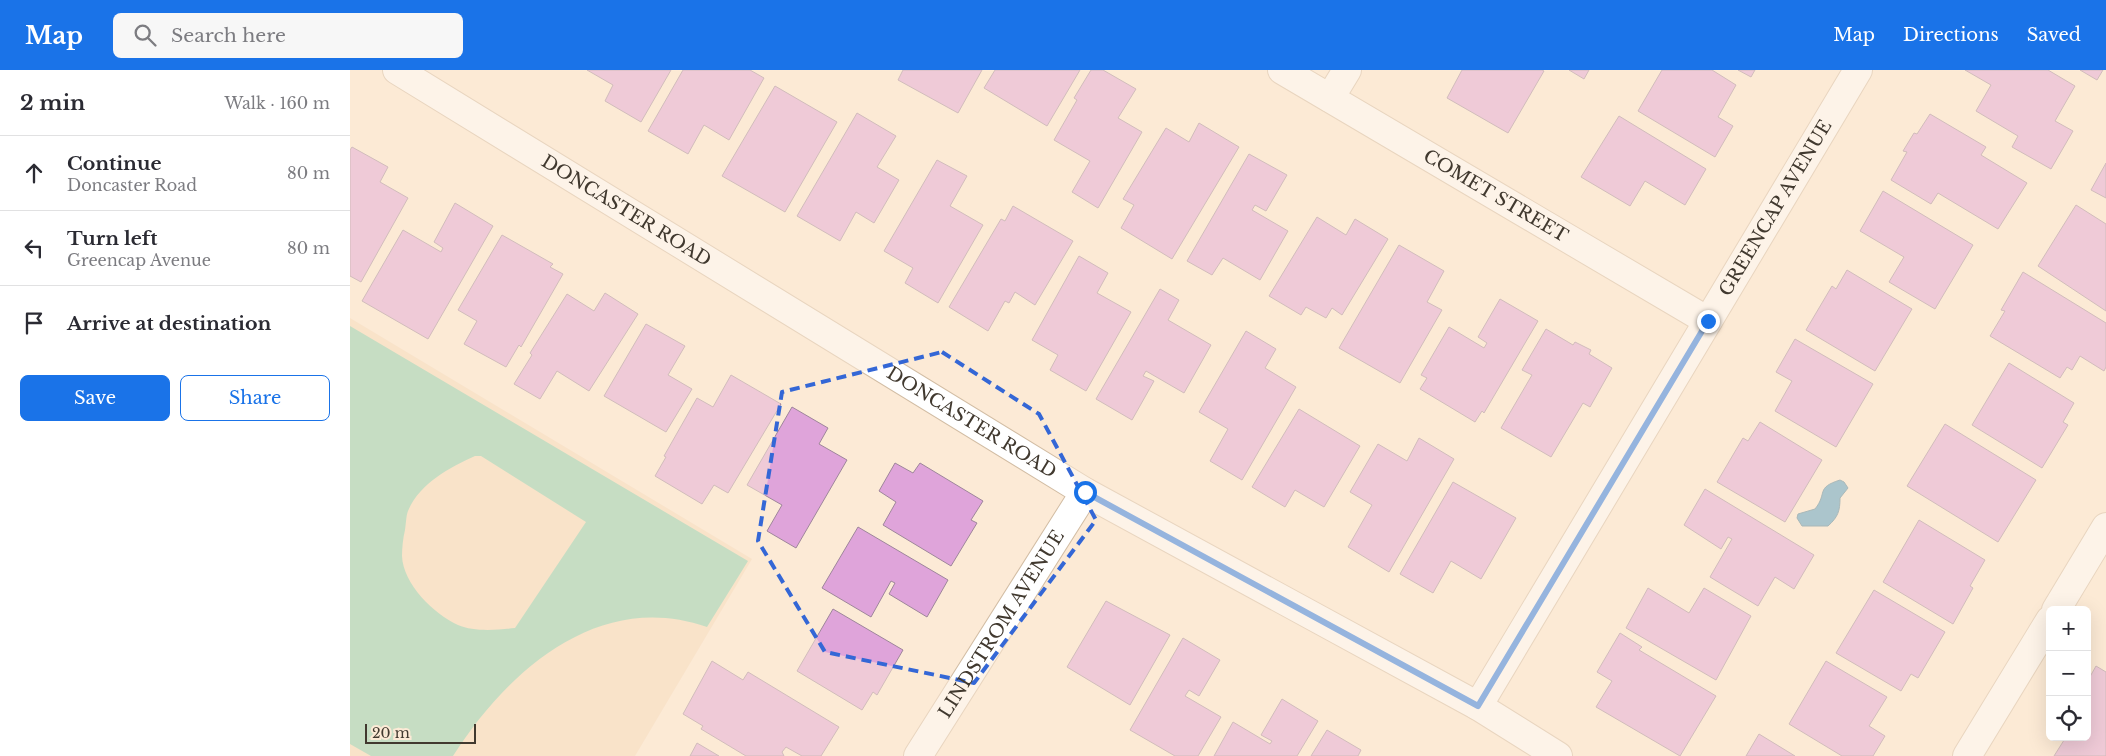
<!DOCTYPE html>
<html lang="en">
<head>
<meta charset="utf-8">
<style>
	body { margin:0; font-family:"Libre Baskerville",serif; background:#f7f7f7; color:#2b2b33 }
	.controls { position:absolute; right:15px; bottom:15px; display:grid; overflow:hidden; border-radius:8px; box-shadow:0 5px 20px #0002 }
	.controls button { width:45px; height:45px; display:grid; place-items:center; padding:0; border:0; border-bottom:1px solid #e1e1e2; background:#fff; color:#2b2b33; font:25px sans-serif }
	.scale { position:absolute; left:15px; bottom:12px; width:111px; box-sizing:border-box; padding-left:5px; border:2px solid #41392f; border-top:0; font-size:14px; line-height:18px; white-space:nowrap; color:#41392f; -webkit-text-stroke:4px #fcead6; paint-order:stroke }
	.stop { position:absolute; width:15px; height:15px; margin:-11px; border:4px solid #1a73e8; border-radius:50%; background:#fff }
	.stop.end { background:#1a73e8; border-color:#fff; box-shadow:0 1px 5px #0008 }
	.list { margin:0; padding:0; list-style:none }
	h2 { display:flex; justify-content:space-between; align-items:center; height:65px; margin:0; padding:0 20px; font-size:21px }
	h2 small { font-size:16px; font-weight:400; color:#7c7c81 }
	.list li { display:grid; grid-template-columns:32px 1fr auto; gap:15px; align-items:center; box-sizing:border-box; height:75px; padding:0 20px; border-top:1px solid #e1e1e2 }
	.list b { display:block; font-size:19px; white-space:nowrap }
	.list p { margin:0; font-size:16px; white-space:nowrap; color:#7c7c81 }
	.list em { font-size:16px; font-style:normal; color:#7c7c81 }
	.actions { display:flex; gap:10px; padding:15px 20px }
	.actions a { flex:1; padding:11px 0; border:1px solid #1a73e8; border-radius:8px; text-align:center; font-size:18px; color:#1a73e8 }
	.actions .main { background:#1a73e8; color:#fff }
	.icon { flex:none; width:28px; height:28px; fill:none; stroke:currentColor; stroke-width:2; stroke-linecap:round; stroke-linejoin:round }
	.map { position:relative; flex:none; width:1756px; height:686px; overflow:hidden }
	header { display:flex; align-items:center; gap:30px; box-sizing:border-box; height:70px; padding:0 25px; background:#1a73e8; color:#fff }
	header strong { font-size:24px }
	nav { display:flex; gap:28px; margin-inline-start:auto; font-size:18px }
	.search { width:350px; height:45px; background:#f7f7f7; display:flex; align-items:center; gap:12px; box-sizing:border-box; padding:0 18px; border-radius:8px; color:#7c7c81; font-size:19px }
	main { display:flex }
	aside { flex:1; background:#fff }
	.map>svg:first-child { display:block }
	.built { fill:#f6dbbb }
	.green { fill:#86cfad; fill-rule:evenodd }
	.water { fill:#499ac1; stroke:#477d95 }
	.building { fill:#dfa4da; stroke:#9e869b }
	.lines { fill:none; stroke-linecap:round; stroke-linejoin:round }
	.minor-casing { stroke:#d2bda4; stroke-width:30 }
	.minor { stroke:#fff; stroke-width:28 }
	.route { stroke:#1a73e8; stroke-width:6 }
	.marked { fill:none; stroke:#3467d6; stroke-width:4; stroke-dasharray:10 6; stroke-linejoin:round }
	.labels { text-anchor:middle; stroke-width:4; stroke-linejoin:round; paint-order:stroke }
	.street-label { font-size:18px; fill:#41392f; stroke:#fcead6 }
</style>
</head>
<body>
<header>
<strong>Map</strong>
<div class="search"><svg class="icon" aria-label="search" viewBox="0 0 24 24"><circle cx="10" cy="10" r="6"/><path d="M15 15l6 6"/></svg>Search here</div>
<nav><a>Map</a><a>Directions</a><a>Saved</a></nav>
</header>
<main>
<aside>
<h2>2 min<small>Walk · 160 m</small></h2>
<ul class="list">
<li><svg class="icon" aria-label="ahead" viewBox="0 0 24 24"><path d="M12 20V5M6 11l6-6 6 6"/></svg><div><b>Continue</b><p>Doncaster Road</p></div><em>80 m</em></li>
<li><svg class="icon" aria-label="left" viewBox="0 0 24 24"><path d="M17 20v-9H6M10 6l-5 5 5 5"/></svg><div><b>Turn left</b><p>Greencap Avenue</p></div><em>80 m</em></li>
<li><svg class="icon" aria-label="arrive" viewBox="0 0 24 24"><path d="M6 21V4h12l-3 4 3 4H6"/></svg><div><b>Arrive at destination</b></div></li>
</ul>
<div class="actions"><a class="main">Save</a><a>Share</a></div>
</aside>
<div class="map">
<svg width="1756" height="686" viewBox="0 0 1756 686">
	<rect width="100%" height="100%" fill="#fcead6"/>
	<path class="built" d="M 0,248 L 402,489 L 285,686 L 0,686 Z"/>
	<path class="green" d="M 0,256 L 398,491 L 357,557 C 249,519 157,601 103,686 L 21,686 L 0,674 ZM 125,386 L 131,386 L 236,452 L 165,558 C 147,560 124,562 108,555 C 84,544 53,514 52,486 C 52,478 53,468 55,460 C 56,454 56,446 58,441 C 70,413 99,398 125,386 Z"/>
	<path class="water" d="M 1490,410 L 1494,412 L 1498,418 L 1490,428 C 1490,441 1488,447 1478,456 L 1452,456 L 1447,448 L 1448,444 L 1465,439 C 1478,423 1465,418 1490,410 Z"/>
	<path class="building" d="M 237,0 L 321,0 L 291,52 L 255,31 L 263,15 Z
		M 333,0 L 400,0 L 414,8 L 379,70 L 354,55 L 338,84 L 298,61 Z
		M 553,0 L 632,0 L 608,43 L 548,10 Z
		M 645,0 L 730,0 L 697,56 L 634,18 Z
		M 741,0 L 753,0 L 786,19 L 768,48 L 792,62 L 748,138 L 722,122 L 740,91 L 704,70 L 727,30 L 724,28 Z
		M 1112,0 L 1192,0 L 1194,1 L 1158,63 L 1097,28 Z
		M 1219,0 L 1239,0 L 1234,9 Z
		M 1312,0 L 1362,0 L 1386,15 L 1368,47 L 1383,56 L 1365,87 L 1288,41 Z
		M 1388,0 L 1405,0 L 1401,7 Z
		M 1615,0 L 1698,0 L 1725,16 L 1705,51 L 1723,61 L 1701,99 L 1662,77 L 1668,66 L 1626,41 L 1641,15 Z
		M 1730,0 L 1753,0 L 1747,10 Z
		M 425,16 L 487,52 L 435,142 L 372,106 Z
		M 507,43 L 546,66 L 527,97 L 549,110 L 524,153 L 506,142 L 490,171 L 447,146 Z
		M 1580,44 L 1636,77 L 1631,85 L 1677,113 L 1648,159 L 1588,123 L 1581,134 L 1541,110 L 1557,82 L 1553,81 L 1564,63 L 1567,64 Z
		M 1269,46 L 1356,99 L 1335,135 L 1295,111 L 1280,136 L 1231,107 Z
		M 849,53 L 889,77 L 822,189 L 771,158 L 784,135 L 773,129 L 816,58 L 839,72 Z
		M 2,77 L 38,97 L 30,112 L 58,128 L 11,212 L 0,206 L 0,80 Z
		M 899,84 L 937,105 L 916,141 L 905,135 L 902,140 L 938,161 L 910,210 L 873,188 L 862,205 L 837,191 Z
		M 587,90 L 617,106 L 600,136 L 633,155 L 588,233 L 555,213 L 563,198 L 534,181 Z
		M 1756,93 L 1756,128 L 1741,120 Z
		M 1533,121 L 1623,175 L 1585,239 L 1539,212 L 1554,187 L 1510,161 Z
		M 105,133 L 143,156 L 78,269 L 12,231 L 53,160 L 91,182 L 93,178 L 84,172 Z
		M 1726,135 L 1756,154 L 1756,241 L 1688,196 Z
		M 663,136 L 723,171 L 685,235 L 665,222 L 659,233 L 655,231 L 638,261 L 599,237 L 651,149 L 655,151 Z
		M 967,147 L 996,165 L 1005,149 L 1038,169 L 992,245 L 982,238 L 976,248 L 956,237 L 951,245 L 919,226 Z
		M 152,165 L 203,194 L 200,197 L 213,204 L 171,277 L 169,275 L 156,297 L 114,274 L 127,251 L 108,240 Z
		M 1049,175 L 1094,201 L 1077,232 L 1092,240 L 1050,313 L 989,278 Z
		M 729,186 L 758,203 L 747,223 L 781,242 L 736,321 L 700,300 L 708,285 L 682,270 Z
		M 1497,200 L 1562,239 L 1525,301 L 1456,260 L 1482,216 L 1486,219 Z
		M 1673,202 L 1756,253 L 1756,297 L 1754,301 L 1730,286 L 1722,300 L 1717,297 L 1710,308 L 1640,266 L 1655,241 L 1651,240 Z
		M 810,219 L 829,230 L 818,250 L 861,275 L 834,323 L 796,301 L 793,306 L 804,311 L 782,350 L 746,329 Z
		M 255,223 L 288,244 L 239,321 L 207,301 L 190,329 L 164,314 L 182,285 L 180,283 L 217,224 L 244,241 Z
		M 1150,229 L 1188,251 L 1134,343 L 1132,341 L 1125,352 L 1070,319 L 1077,308 L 1071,305 L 1099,257 L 1134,278 L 1137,273 L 1128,267 Z
		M 296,254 L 335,276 L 318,305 L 342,319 L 316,362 L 254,326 Z
		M 1196,259 L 1223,275 L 1225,272 L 1241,280 L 1239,284 L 1262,298 L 1240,337 L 1233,333 L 1201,387 L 1151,358 L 1182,305 L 1172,300 Z
		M 896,261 L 926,279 L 915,298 L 946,317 L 892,410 L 860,391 L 878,359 L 849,342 Z
		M 1445,269 L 1523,314 L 1486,377 L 1425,341 L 1442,311 L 1426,302 Z
		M 1659,293 L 1724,333 L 1713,352 L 1718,355 L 1692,398 L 1622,355 Z
		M 381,305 L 431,334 L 378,423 L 364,415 L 352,434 L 305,406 L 316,387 L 314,386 L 347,328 L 363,337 Z
		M 442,337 L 478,358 L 469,374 L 497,390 L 446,478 L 417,461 L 432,435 L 397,415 Z
		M 949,339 L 1010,376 L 974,437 L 945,420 L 935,437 L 902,417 Z
		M 1410,352 L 1472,390 L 1435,452 L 1367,412 L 1393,368 L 1398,371 Z
		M 1595,354 L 1686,410 L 1648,472 L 1557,416 Z
		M 1069,368 L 1104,389 L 1039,502 L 998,477 L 1022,435 L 1000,422 L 1028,374 L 1057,391 Z
		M 545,393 L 563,403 L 570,393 L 633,431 L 621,450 L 627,453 L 601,496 L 533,455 L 546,432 L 529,421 Z
		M 1103,412 L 1166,448 L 1131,509 L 1101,491 L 1083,523 L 1050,504 Z
		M 1355,419 L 1464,485 L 1444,519 L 1425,507 L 1408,536 L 1360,507 L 1382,469 L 1378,467 L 1371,479 L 1334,455 Z
		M 1569,450 L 1635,490 L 1620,516 L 1623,518 L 1603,554 L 1533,512 Z
		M 508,457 L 598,510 L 577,547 L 539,524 L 545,513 L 541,511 L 521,547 L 472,518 Z
		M 1298,518 L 1339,543 L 1354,518 L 1401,546 L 1366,610 L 1276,558 Z
		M 1524,520 L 1595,562 L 1568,608 L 1561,604 L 1551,621 L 1486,583 Z
		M 756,531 L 820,565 L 780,635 L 717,597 Z
		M 483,539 L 553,580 L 527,625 L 523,622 L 512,640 L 447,601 Z
		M 1270,563 L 1292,577 L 1289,580 L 1366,626 L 1330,686 L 1246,637 L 1262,611 L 1247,602 Z
		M 833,568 L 870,590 L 849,626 L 839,620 L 835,626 L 871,647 L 848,686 L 825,686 L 780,660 Z
		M 362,591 L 393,610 L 398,602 L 489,657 L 471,686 L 452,686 L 436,677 L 432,682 L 434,686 L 396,686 L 351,659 L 353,656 L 333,644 Z
		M 1476,591 L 1537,627 L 1519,656 L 1535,666 L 1523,686 L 1492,686 L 1439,654 Z
		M 1746,596 L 1756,602 L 1756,686 L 1704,686 L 1716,667 L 1737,667 L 1737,612 Z
		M 932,629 L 968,651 L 947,686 L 864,686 L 883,652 L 920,674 L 922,671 L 911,665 Z
		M 977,660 L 1011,680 L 1008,686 L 961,686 Z
		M 1409,664 L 1445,686 L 1396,686 Z
		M 347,673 L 369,686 L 340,686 Z"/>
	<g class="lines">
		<defs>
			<g id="minor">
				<path id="s1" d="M 47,0 L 735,422 L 1128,636 L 1208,686"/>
				<path id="s2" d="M 932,0 L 1358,251"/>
				<path d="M 980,28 L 997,0"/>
				<path d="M 1706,540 L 1756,457"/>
				<path id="s3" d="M 1128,636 L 1508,0"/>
				<path id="s4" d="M 568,686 L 735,422"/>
				<path d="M 1617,686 L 1700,550"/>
			</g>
		</defs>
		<use href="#minor" class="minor-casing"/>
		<use href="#minor" class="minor"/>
	</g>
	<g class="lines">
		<path class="route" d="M 735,422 L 1128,636 L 1358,251"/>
	</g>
	<path d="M0 0H1756V686H0ZM 592,282 L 689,344 L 746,450 L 624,613 L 475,582 L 408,471 L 432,322 Z" fill="#fcead6" fill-opacity=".55" fill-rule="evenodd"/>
	<path class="marked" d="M 592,282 L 689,344 L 746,450 L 624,613 L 475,582 L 408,471 L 432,322 Z"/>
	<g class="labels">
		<g class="street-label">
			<text dy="6" stroke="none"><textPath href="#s2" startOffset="248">COMET STREET</textPath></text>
			<text dy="6" stroke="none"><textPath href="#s3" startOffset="580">GREENCAP AVENUE</textPath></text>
			<text dy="6" stroke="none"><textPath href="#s1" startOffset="269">DONCASTER ROAD</textPath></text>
			<text dy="6" stroke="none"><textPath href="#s1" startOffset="674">DONCASTER ROAD</textPath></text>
			<text dy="6" stroke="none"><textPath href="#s4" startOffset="156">LINDSTROM AVENUE</textPath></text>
		</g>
	</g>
</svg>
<div class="controls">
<button>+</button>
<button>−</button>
<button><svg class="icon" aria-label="locate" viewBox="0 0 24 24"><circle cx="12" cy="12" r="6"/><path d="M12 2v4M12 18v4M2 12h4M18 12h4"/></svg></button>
</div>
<div class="scale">20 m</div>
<div class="stop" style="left:735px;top:422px"></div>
<div class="stop end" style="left:1358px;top:251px"></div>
</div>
</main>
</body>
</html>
